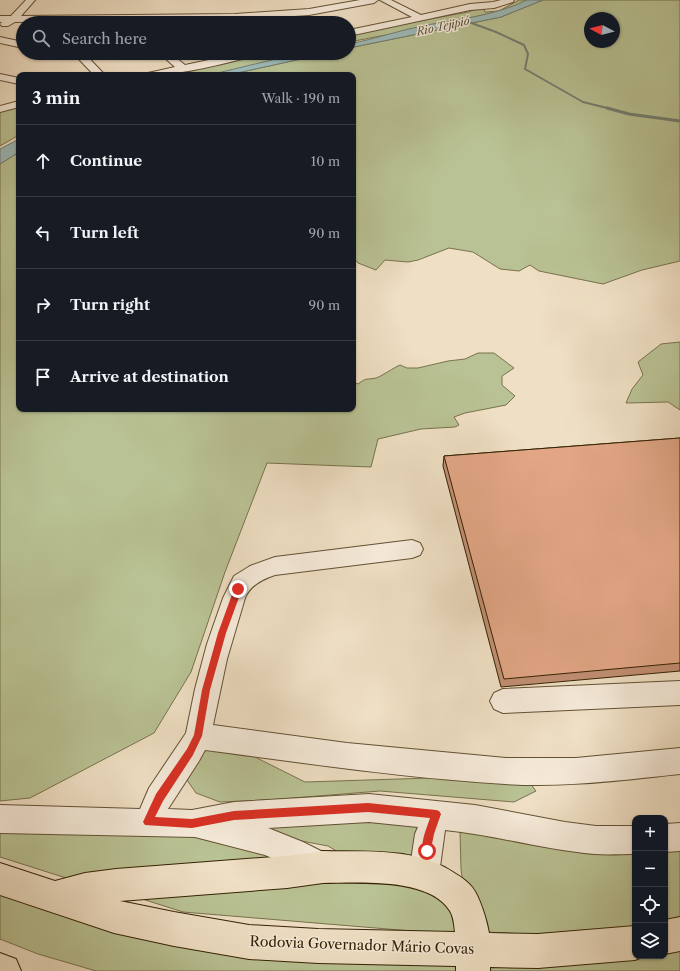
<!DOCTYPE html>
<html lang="en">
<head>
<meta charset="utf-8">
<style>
	body { margin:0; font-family:"Libre Caslon Text",serif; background:#20242c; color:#f1f3f6 }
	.controls { position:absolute; right:12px; bottom:12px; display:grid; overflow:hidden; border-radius:8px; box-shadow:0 1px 3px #0004 }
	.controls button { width:36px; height:36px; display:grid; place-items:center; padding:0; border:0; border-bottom:1px solid #363941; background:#171b24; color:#f1f3f6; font:20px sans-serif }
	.compass { position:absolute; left:584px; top:12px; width:36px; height:36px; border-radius:50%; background:#171b24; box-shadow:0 1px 3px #0004; rotate:277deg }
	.stop { position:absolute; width:12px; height:12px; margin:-9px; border:3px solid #d93025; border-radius:50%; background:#fff }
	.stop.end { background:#d93025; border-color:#fff; box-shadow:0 1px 4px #0008 }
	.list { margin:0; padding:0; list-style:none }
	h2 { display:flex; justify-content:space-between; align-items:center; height:52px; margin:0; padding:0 16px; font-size:17px }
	h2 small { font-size:13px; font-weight:400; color:#9ea1a6 }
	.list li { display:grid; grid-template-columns:26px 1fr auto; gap:12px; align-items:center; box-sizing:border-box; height:72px; padding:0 16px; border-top:1px solid #363941 }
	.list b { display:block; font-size:15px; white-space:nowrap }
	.list em { font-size:13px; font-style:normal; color:#9ea1a6 }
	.icon { flex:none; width:22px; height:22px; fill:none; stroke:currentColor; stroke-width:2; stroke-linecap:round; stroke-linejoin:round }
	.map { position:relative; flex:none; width:680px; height:971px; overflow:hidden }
	.search { position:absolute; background:#171b24; box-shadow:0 1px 3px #0004; left:16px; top:16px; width:340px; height:44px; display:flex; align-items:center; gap:10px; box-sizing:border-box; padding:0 14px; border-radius:22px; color:#9ea1a6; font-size:15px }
	.panel { position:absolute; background:#171b24; box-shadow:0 1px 3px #0004; left:16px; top:72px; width:340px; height:340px; border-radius:8px }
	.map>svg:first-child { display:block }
	.green { fill:#b9c294; stroke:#78724c; fill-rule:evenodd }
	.water { fill:#9cbbba; stroke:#737e71 }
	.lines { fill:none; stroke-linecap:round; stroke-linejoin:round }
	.stream-far1 { stroke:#737e71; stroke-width:2 }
	.stream { stroke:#737e71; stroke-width:3 }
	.minor-casing { stroke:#645134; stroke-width:2 }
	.highway-casing { stroke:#362204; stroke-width:2 }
	.minor { fill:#f5ead9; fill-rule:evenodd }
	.highway { fill:#efdfc4; fill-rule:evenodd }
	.wall { fill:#c28f73; stroke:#362204 }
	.building { fill:#e2a686; stroke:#362204 }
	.route { fill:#d93025 }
	.labels { text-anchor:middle; stroke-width:3; stroke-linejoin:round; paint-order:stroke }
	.far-water-label { font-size:11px; font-style:italic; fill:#55503b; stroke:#f5ead9 }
	.near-street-label { font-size:14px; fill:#362204; stroke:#f5ead9 }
</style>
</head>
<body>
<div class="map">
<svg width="680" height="971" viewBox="0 0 680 971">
	<rect width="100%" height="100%" fill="#efdfc4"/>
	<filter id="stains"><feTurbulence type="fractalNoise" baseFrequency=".005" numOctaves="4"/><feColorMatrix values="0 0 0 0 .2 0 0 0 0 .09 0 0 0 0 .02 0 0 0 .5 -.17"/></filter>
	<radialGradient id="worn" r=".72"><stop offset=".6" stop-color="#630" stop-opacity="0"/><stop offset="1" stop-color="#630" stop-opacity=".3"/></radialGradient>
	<path class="green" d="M 519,0 L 537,0 L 527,5 L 444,24 L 349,42 L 349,34 L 468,12 L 483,7 L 485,12 L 499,11 Z
		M 543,0 L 680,0 L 680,261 L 642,270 L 603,284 L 539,271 L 530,265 L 519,271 L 500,269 L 473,252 L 449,248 L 418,260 L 408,262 L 385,260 L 376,270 L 358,263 L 353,257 L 353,75 L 228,75 L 328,53 L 349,53 L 349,48 L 501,17 ZM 590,18 L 614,18 L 614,42 L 590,42 Z
		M 254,53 L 307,53 L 214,75 L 150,75 Z
		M 19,105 L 19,135 L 0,146 L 0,110 Z
		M 19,152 L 19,409 L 353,409 L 353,382 L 358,384 C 367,377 367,380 376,378 C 380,377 395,367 400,365 L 407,368 L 418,368 L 448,361 L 465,359 L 478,353 L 494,353 L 514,368 L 502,376 L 502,385 L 515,396 L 506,405 L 465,413 L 454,417 L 459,425 L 455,427 L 421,429 L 378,439 L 371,467 L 267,463 L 225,572 L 191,672 L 154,733 L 30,798 L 0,801 L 0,164 Z
		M 680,342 L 680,410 L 668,402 L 626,403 L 632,389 L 643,375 L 638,362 L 661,344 Z
		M 213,743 L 243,751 L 305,782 L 524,775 L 536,791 L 514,802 L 380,791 L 268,800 L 220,802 L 196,793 L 187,780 L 188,766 L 198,755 Z
		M 409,817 L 426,832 L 434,858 L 357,863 L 328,846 L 228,827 Z
		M 100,821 L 322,857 L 104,890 L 0,857 L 0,831 Z
		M 460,831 L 635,832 L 635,928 L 625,931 L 525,934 L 488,932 L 464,892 L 461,869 Z
		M 680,831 L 680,919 L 665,922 L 665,832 Z
		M 389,875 L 424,887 L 444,904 L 456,919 L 457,933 L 424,932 L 183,912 L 136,897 Z
		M 0,889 L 463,960 L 461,971 L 96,971 L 38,954 L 0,939 Z
		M 680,936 L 680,971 L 487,971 L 487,949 L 665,956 L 665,938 Z"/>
	<path class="water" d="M 527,0 L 543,0 L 501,17 L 349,48 L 349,44 C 375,39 400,30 427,25 C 460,19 497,15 527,0 Z
		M 301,53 L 328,53 L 228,75 L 209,75 Z
		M 19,139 L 19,152 L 0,164 L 0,149 Z"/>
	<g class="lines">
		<path class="stream-far1" d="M 466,21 L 496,32 L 524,45 L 528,54 L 525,69 L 583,102 L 611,109"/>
		<path class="stream" d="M 607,108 L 629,114 L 680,121"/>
		<defs>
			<path id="minor" d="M 26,0 L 35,0 L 21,16 L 235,14 L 309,9 L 360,0 L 378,0 L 374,3 L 309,15 L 235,20 L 15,22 L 8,26 L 2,26 L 0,24 L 2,22 L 0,22 L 0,16 L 11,16 Z
				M 380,0 L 391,0 L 421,15 L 470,4 L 493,2 L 501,0 L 514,0 L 513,2 L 494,8 L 470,10 L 349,36 L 349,30 L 412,17 Z
				M 0,37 L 23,42 L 23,48 L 0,43 Z
				M 73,53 L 84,53 L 105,75 L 94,75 Z
				M 159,53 L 170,53 L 185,65 L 242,53 L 261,53 L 256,56 C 220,64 184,75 147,75 L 148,73 L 175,67 Z
				M 0,74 L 19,78 L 19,84 L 0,80 Z
				M 19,101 L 19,107 L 0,112 L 0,106 Z
				M 412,540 L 420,543 L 423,549 L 420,555 L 412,558 L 275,575 C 263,579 250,585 245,598 L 227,659 L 213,725 L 347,743 L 506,758 L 576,758 L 680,748 L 680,774 C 622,780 564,788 505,784 C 405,778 305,763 205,750 L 199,761 L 168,809 L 192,810 L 234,802 L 369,794 L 475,805 L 565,822 L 596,826 L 635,826 L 635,854 C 622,854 608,855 595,854 C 545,850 495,835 445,830 L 439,874 L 434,884 L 424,889 L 414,884 L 409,874 L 415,834 L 418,827 L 369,822 L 268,828 L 303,842 L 333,857 L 337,867 L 333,877 L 323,881 L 265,855 L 195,837 L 0,833 L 0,805 L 140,809 L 149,788 L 186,733 L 195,689 L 207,644 L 223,598 L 234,576 L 250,566 L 275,557 Z
				M 680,681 L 680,705 L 503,713 L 494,709 L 490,701 L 494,693 L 503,689 Z
				M 680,823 L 680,851 L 665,852 L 665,824 Z"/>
			<path id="highway" d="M 323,851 C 368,852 417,847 456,874 C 461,877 468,882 472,887 C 480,897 487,921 489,933 L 538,934 L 635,926 L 635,956 L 644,956 L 635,960 L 538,968 L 490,967 L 490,971 L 456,971 L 456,966 L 318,963 L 249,959 L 174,946 L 114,933 L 0,895 L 0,863 L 55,881 L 85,873 L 116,869 L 287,856 ZM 323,883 C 358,883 429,877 450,911 C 454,918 454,925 455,932 L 318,929 L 249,925 L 174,912 L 120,901 L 287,888 Z
				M 680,917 L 680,951 L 665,954 L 665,920 Z
				M 0,953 L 16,959 L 21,971 L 0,971 Z"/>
		</defs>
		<use href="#minor" class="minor-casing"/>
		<use href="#highway" class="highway-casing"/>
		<use href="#minor" class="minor"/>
		<use href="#highway" class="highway"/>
	</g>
	<path class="wall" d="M 680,438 L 680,671 L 501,687 L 443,466 L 444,456 Z"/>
	<path class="building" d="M 680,438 L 680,663 L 504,679 L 444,456 Z"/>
	<path class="route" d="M 238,586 L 242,589 L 226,633 L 210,690 L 202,736 L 193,755 L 163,801 L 155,817 L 192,819 L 234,811 L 368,803 L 436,810 L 439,811 L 441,814 L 434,834 L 430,854 L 427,856 L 424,854 C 419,844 427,828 430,818 L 368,812 L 234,820 L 192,828 L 145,825 L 143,822 L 156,794 L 187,749 L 194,735 L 202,690 L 218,633 L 234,589 Z"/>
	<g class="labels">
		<g class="far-water-label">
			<text transform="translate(443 26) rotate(-12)" y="4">Rio Tejipió</text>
		</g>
		<g class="near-street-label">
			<text transform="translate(362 945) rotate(2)" y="5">Rodovia Governador Mário Covas</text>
		</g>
	</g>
	<rect width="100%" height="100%" filter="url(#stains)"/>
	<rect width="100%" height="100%" fill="url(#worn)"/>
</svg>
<div class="controls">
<button>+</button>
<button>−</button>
<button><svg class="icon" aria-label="locate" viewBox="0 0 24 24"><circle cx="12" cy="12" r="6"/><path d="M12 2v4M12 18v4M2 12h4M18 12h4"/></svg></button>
<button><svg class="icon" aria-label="layers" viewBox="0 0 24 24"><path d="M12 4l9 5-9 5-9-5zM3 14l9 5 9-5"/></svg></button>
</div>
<svg class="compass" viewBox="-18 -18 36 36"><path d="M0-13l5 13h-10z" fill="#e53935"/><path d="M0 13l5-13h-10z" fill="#9ea1a6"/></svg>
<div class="stop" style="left:427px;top:851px"></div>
<div class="stop end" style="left:238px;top:589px"></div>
<div class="search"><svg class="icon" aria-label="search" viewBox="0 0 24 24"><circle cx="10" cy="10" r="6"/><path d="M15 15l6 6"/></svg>Search here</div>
<section class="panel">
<h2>3 min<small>Walk · 190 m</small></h2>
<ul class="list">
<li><svg class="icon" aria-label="ahead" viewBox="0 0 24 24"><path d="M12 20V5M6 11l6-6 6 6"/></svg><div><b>Continue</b></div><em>10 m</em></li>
<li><svg class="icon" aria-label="left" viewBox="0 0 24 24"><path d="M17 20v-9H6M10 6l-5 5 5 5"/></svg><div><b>Turn left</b></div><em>90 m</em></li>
<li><svg class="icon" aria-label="right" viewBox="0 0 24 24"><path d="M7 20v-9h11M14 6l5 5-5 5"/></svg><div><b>Turn right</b></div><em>90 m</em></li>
<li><svg class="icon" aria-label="arrive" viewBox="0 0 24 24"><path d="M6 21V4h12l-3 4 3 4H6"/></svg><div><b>Arrive at destination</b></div></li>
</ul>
</section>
</div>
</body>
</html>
